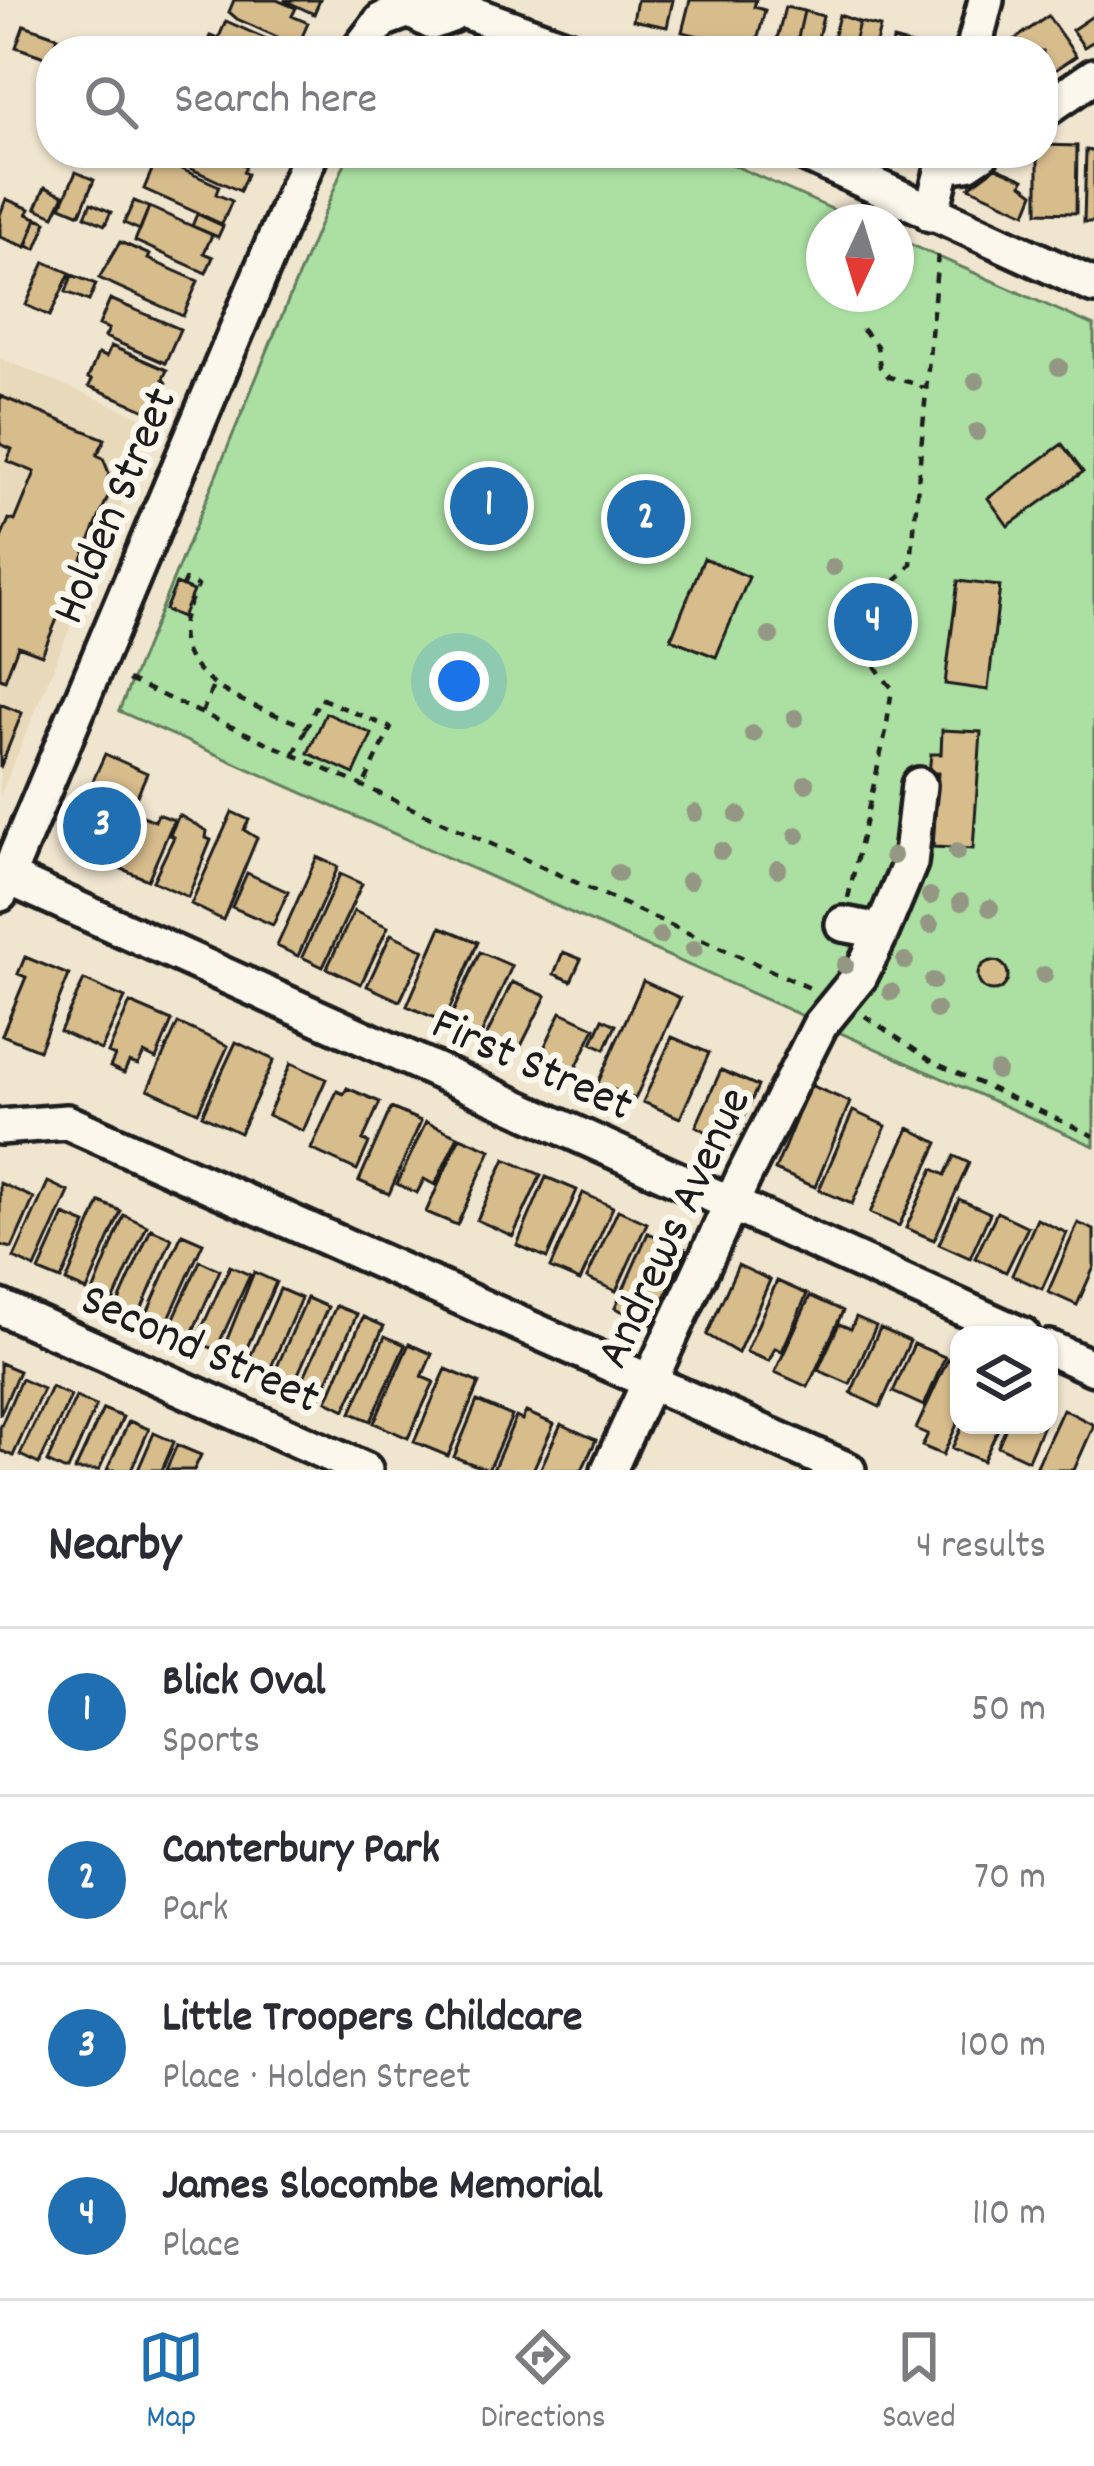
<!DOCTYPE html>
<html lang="en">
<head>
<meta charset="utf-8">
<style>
	body { margin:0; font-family:Dekko,sans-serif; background:#f2f2f3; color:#2b2b33 }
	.controls { position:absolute; right:36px; bottom:36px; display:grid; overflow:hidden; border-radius:24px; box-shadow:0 3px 9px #0004 }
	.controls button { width:108px; height:108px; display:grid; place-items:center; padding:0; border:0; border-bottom:3px solid #e1e1e2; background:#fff; color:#2b2b33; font:60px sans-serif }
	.compass { position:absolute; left:806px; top:204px; width:108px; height:108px; border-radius:50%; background:#fff; box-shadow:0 3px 9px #0004; rotate:184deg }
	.you { position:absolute; left:459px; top:681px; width:42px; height:42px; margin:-30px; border:9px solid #fff; border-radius:50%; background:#1a73e8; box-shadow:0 0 0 18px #1a73e833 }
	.badge { display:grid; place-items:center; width:78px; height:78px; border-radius:50%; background:#1f6fb2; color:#fff; font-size:39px; font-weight:700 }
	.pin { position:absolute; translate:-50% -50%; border:6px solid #fff; box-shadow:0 3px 12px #0006 }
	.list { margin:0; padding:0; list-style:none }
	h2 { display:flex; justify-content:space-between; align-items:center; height:156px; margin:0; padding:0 48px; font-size:51px }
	h2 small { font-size:39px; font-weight:400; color:#7c7c81 }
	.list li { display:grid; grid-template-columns:78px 1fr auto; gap:36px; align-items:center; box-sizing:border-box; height:168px; padding:0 48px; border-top:3px solid #e1e1e2 }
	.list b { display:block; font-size:45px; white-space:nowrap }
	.list p { margin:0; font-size:39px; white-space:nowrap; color:#7c7c81 }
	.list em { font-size:39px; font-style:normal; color:#7c7c81 }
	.icon { flex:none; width:66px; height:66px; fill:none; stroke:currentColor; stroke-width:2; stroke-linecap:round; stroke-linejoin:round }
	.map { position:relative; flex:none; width:1094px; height:1470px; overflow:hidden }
	.search { position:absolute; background:#fff; box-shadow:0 3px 9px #0004; left:36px; right:36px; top:36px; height:132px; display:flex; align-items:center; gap:30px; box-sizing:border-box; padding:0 42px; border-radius:48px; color:#7c7c81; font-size:45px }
	.sheet { height:828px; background:#fff }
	nav { display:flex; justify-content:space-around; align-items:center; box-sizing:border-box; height:168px; border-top:3px solid #e1e1e2; background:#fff; font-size:33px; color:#7c7c81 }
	nav a { display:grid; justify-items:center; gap:6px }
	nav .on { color:#1f6fb2 }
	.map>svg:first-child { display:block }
	.built { fill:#e8d9bb }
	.green { fill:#abe0a2; stroke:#647e5f; stroke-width:3 }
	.building { fill:#d7bc8c; stroke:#1c1c1c; stroke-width:3 }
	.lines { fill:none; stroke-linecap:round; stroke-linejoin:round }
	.minor-casing { stroke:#1c1c1c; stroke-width:42 }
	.path { stroke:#1c1c1c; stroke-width:4.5; stroke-dasharray:9 9; stroke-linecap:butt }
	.minor { stroke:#fbf7ec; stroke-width:33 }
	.tree { fill:#939783 }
	.labels { text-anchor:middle; stroke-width:12; stroke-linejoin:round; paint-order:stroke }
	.street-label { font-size:48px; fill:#1c1c1c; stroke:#fbf7ec }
</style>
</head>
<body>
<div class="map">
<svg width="1094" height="1470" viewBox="0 0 1094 1470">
	<rect width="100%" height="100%" fill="#f0e5cf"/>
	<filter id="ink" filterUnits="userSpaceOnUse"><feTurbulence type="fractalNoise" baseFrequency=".00833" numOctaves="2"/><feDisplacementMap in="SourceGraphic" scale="24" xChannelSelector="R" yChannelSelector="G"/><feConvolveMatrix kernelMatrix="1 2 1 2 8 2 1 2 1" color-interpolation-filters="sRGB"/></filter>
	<g filter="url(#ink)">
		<path class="built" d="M 0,358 L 155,423 L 0,796 Z"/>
		<path class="green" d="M 349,153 L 706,153 L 861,222 L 824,222 L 824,294 L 896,294 L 896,238 L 1094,326 L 1094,1146 L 119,711 Z"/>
		<path class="building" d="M 234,0 L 277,0 L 296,8 L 292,16 L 308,23 L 298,46 L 237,19 L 229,12 Z
			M 284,0 L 320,0 L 314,14 Z
			M 637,0 L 673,0 L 667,27 L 633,20 Z
			M 690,0 L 756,0 L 754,7 L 765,10 L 755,49 L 682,32 Z
			M 785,7 L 804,11 L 795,51 L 774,51 Z
			M 804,11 L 823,16 L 815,51 L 795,51 Z
			M 839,15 L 859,22 L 852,51 L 830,51 Z
			M 1094,15 L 1094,41 L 1084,47 L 1072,30 Z
			M 1048,16 L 1076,56 L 1051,73 L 1043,62 L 1043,51 L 1021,51 L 1014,40 Z
			M 226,21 L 278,44 L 275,51 L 212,51 L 205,48 L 210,36 L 218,39 Z
			M 859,22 L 880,27 L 874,51 L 852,51 Z
			M 24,25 L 58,37 L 50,59 L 16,47 Z
			M 893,40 L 931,50 L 930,51 L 891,51 Z
			M 1043,145 L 1077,146 L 1076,213 L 1038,212 L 1038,153 L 1043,153 Z
			M 1086,150 L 1094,151 L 1094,222 L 1084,222 Z
			M 189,153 L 234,153 L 231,159 L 246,166 L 243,172 L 247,174 L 240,191 L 183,165 Z
			M 157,158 L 219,186 L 216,194 L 232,201 L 222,224 L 144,189 Z
			M 996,167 L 1024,179 L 1022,184 L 1034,193 L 1026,213 L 969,187 Z
			M 76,172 L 94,180 L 80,214 L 61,206 Z
			M 45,187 L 64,195 L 54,216 L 36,208 Z
			M 6,199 L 30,209 L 27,214 L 37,218 L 26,247 L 0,237 L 0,215 Z
			M 134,201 L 149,207 L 140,230 L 124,223 Z
			M 91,203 L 111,212 L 105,225 L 85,216 Z
			M 149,207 L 212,235 L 204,253 L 213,257 L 206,273 L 135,241 Z
			M 197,214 L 223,226 L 218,237 L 192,226 Z
			M 37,218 L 47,222 L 36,249 L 27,246 Z
			M 120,242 L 150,255 L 148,259 L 198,281 L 183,316 L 99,278 Z
			M 45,262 L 70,273 L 50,316 L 26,305 Z
			M 72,275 L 96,284 L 89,301 L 66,292 Z
			M 110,299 L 180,329 L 165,363 L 105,337 L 109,329 L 99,325 Z
			M 111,346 L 167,370 L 163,379 L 166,383 L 153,413 L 89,386 L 92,380 L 88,378 L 98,354 L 106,357 Z
			M 0,396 L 105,439 L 97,455 L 103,458 L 109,473 L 107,479 L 114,482 L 42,655 L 18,646 L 5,680 L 0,678 L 0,541 L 9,519 L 15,521 L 35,472 L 7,461 L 12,449 L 0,444 Z
			M 1062,444 L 1083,472 L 1008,526 L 988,498 Z
			M 704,558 L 749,577 L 716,657 L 671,639 Z
			M 958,581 L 1000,586 L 988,690 L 945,684 Z
			M 176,584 L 193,591 L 182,617 L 165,610 Z
			M 0,704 L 22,713 L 0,768 Z
			M 326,713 L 372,734 L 354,774 L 308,753 Z
			M 942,730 L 981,732 L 973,849 L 933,847 L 938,773 L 929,773 L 931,754 L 941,754 Z
			M 105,754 L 147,773 L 108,862 L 73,847 L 91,806 L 83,803 Z
			M 232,812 L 249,820 L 244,830 L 257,838 L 223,920 L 191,904 Z
			M 138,814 L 155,821 L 158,814 L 174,820 L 148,880 L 115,866 Z
			M 179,815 L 207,831 L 206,838 L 211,840 L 188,897 L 153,881 L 174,837 L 170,835 Z
			M 317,857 L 338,867 L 298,956 L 277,946 Z
			M 247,873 L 288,892 L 273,925 L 232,907 Z
			M 340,874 L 362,884 L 323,967 L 302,957 Z
			M 354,911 L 388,927 L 361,984 L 327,968 Z
			M 441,927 L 478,942 L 444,1022 L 407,1006 Z
			M 391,934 L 424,950 L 400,1001 L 367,986 Z
			M 480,952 L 512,966 L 480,1037 L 448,1023 Z
			M 563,952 L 581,959 L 571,981 L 554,974 Z
			M 25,957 L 69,975 L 39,1050 L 2,1035 L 26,977 L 18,974 Z
			M978 976a15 15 0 1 1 30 0a15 15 0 1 1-30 0Z
			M 84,980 L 125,998 L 101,1050 L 60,1031 Z
			M 643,981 L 680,998 L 635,1099 L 598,1083 Z
			M 512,982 L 546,996 L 517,1054 L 485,1039 Z
			M 130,1003 L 172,1021 L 156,1059 L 144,1053 L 138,1065 L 129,1062 L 124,1073 L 110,1067 L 115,1056 L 108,1053 Z
			M 561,1012 L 595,1028 L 571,1078 L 537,1063 Z
			M 603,1019 L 616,1025 L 605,1049 L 592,1043 Z
			M 178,1023 L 228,1046 L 198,1112 L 148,1089 Z
			M 672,1037 L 709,1053 L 680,1118 L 643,1102 Z
			M 236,1042 L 274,1060 L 240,1133 L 202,1115 Z
			M 291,1063 L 326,1079 L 303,1131 L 268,1115 Z
			M 721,1070 L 758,1086 L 731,1145 L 696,1126 Z
			M 810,1085 L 850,1102 L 815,1187 L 775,1170 Z
			M 347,1088 L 380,1102 L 363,1140 L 369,1143 L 357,1170 L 311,1149 L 337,1091 L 344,1094 Z
			M 391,1108 L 421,1121 L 389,1194 L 359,1181 Z
			M 853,1111 L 886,1126 L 852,1204 L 819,1190 Z
			M 426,1122 L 458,1136 L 435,1185 L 424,1179 L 417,1193 L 397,1184 Z
			M 909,1128 L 938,1143 L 899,1226 L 870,1213 Z
			M 460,1137 L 491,1150 L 457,1225 L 426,1212 Z
			M 954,1156 L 969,1163 L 934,1240 L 906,1228 L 933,1169 L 945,1175 Z
			M 505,1159 L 541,1175 L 513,1236 L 477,1220 Z
			M 546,1177 L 577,1190 L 547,1258 L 517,1245 Z
			M 48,1182 L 69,1192 L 35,1268 L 14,1258 Z
			M 0,1183 L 34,1198 L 12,1248 L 0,1245 Z
			M 583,1193 L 613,1207 L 580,1281 L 550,1268 Z
			M 959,1199 L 990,1213 L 970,1258 L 939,1244 Z
			M 100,1202 L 121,1211 L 87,1291 L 66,1282 Z
			M 618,1210 L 647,1223 L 616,1291 L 587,1278 Z
			M 997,1212 L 1028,1227 L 1006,1272 L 975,1258 Z
			M 64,1215 L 86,1224 L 61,1280 L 39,1271 Z
			M 124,1215 L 147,1226 L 112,1304 L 92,1295 Z
			M 1037,1219 L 1067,1233 L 1042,1289 L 1012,1275 Z
			M 1078,1223 L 1094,1230 L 1094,1267 L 1077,1305 L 1048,1292 Z
			M 151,1229 L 172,1238 L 139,1315 L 117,1306 Z
			M 648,1233 L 686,1249 L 653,1325 L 615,1308 Z
			M 182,1234 L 203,1243 L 165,1327 L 145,1318 Z
			M 200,1261 L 220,1270 L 190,1338 L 169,1329 Z
			M 738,1265 L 770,1280 L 738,1353 L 707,1335 Z
			M 230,1266 L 250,1275 L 216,1350 L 196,1341 Z
			M 254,1272 L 276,1282 L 241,1361 L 222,1352 Z
			M 777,1281 L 807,1294 L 782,1351 L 775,1348 L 769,1361 L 746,1352 Z
			M 280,1289 L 301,1298 L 268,1374 L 247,1364 Z
			M 810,1296 L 843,1311 L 808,1387 L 775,1372 Z
			M 307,1298 L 328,1307 L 293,1385 L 273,1376 Z
			M 336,1306 L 357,1314 L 320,1397 L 299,1388 Z
			M 363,1317 L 384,1326 L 345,1410 L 327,1401 Z
			M 856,1317 L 876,1326 L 850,1384 L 818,1370 L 839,1324 L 851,1329 Z
			M 880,1328 L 910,1341 L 880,1407 L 851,1393 Z
			M 385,1336 L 405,1345 L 371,1421 L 351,1413 Z
			M 409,1344 L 432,1354 L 422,1377 L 434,1382 L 408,1438 L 374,1423 Z
			M 914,1344 L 945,1357 L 924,1406 L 893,1392 Z
			M 948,1359 L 959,1364 L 959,1420 L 943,1455 L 922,1446 L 928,1434 L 916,1429 Z
			M 0,1363 L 19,1371 L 0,1415 Z
			M 446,1369 L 479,1383 L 448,1456 L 414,1442 Z
			M 21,1379 L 43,1389 L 13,1456 L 0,1450 L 0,1428 Z
			M 51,1387 L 71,1396 L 39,1464 L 20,1455 Z
			M 76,1397 L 96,1406 L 68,1470 L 64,1470 L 47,1462 Z
			M 477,1401 L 512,1416 L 488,1470 L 454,1457 Z
			M 103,1409 L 123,1417 L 99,1470 L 75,1470 Z
			M 1063,1409 L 1094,1425 L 1074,1470 L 1041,1470 L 1037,1466 Z
			M 526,1412 L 554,1424 L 533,1470 L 493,1470 L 516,1417 L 522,1420 Z
			M 129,1421 L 149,1429 L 131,1470 L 107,1470 Z
			M 561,1424 L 596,1440 L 582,1470 L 540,1470 Z
			M 963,1425 L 1000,1425 L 983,1461 L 952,1448 Z
			M 1007,1425 L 1043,1425 L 1028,1460 L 998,1446 Z
			M 154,1433 L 174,1442 L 162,1470 L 138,1470 Z
			M 177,1445 L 201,1455 L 194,1470 L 166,1470 Z"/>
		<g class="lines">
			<defs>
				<path id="minor" d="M 406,0 L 409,10 L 432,22 L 451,15 L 461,0
					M 457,8 L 575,51
					M 358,51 L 382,20 L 409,10
					M 973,51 L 986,0
					M 1043,111 L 1094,76
					M 803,153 L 1094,286
					M 944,166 L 967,163 L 982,153
					M 931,214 L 947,153
					M 7,877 L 1022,1335
					M 0,894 L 311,153
					M 843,924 L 881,931
					M 0,1127 L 67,1122 L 848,1470
					M 0,1307 L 365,1470
					M 1049,1348 L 1094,1368
					M 609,1470 L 743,1178 L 820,1025 L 860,976 L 880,935 L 910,863 L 919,785"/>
			</defs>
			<use href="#minor" class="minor-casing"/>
			<path class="path" d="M 862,329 L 877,346 L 880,367 L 889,377 L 920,385 L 923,389
				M 182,587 L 185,580 L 198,586 C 193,597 185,610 183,622 C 173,686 263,708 307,727 L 320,698 L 391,728 L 363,786
				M 128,680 L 812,989
				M 202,713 L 213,686
				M 294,754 L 307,727
				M 848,898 L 886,731 L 892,688 C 870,663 849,630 875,599 C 886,586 901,579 911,564 L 938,254
				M 865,1016 L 933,1062 L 1094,1136"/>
			<use href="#minor" class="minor"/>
		</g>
		<g class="tree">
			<circle cx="1059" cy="367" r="9"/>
			<circle cx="976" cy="381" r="9"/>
			<circle cx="977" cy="432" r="9"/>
			<circle cx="833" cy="567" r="9"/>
			<circle cx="770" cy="636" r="9"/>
			<circle cx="795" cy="718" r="9"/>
			<circle cx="753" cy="734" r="9"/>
			<circle cx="806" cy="784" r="9"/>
			<circle cx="695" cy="813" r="9"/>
			<circle cx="738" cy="815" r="9"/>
			<circle cx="797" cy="835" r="9"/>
			<circle cx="721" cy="851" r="9"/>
			<circle cx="957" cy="852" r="9"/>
			<circle cx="893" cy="856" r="9"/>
			<circle cx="778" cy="869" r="9"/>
			<circle cx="618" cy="873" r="9"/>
			<circle cx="689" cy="881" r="9"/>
			<circle cx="930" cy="896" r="9"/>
			<circle cx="961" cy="902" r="9"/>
			<circle cx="990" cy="908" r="9"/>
			<circle cx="930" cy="925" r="9"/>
			<circle cx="660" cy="936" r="9"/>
			<circle cx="694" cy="949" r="9"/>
			<circle cx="905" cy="961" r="9"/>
			<circle cx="845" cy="965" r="9"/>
			<circle cx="1044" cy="975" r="9"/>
			<circle cx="933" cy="981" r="9"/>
			<circle cx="891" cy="992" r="9"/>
			<circle cx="936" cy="1010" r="9"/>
			<circle cx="997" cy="1071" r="9"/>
		</g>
	</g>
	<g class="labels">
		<g class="street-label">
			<text transform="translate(111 504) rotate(-67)" y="17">Holden Street</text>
			<text transform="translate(534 1061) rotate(24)" y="17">First Street</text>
			<text transform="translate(670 1226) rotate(-65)" y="17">Andrews Avenue</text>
			<text transform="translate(202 1345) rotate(24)" y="17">Second Street</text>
		</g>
	</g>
</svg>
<div class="controls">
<button><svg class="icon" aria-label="layers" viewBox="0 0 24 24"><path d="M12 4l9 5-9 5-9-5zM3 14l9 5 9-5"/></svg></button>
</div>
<svg class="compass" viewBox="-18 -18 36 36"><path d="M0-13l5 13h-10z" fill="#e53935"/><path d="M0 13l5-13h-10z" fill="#7c7c81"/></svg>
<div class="you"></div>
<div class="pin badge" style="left:489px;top:506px">1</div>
<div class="pin badge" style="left:646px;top:519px">2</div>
<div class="pin badge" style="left:102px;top:826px">3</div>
<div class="pin badge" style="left:873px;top:622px">4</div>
<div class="search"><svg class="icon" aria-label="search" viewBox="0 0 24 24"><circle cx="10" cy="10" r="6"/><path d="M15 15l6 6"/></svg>Search here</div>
</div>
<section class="sheet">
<h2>Nearby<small>4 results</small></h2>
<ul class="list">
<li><span class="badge">1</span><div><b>Blick Oval</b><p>Sports</p></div><em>50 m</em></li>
<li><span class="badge">2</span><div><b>Canterbury Park</b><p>Park</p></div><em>70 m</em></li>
<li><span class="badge">3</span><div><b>Little Troopers Childcare</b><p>Place · Holden Street</p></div><em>100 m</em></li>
<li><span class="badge">4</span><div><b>James Slocombe Memorial</b><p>Place</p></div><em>110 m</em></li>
</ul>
</section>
<nav>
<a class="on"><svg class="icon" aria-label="map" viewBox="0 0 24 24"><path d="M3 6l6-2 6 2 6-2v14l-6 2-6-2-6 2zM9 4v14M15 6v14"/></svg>Map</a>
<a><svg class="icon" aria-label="directions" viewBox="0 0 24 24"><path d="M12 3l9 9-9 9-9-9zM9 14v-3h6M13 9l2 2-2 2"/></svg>Directions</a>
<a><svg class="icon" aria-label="saved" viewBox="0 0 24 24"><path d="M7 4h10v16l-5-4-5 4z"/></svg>Saved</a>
</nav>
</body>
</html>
